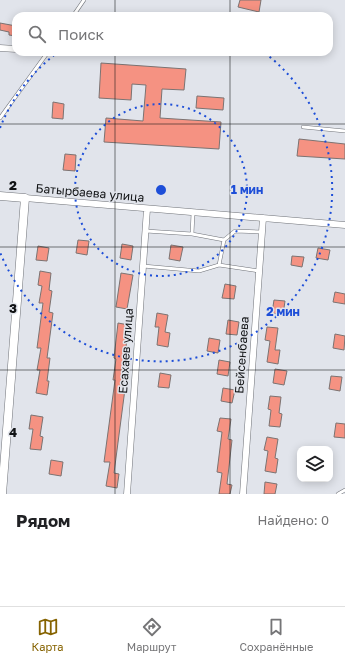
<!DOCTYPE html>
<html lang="ru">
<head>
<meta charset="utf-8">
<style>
	body { margin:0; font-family:"Golos Text",sans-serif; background:#f6f6f6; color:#202124 }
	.controls { position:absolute; right:12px; bottom:12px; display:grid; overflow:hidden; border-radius:8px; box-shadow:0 2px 10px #0003 }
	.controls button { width:36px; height:36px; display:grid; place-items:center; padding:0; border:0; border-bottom:1px solid #e0e0e0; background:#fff; color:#202124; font:20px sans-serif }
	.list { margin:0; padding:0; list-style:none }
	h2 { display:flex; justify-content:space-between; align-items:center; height:52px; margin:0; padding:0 16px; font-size:17px }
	h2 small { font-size:13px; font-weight:400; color:#757577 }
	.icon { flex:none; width:22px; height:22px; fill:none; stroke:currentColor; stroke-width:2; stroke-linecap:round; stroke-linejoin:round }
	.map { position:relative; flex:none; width:345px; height:494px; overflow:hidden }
	.search { position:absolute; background:#fff; box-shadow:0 2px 10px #0003; left:12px; right:12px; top:12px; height:44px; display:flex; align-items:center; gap:10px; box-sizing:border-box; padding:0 14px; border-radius:12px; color:#757577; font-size:15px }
	.sheet { height:112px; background:#fff }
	nav { display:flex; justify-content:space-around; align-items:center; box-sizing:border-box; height:56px; border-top:1px solid #e0e0e0; background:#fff; font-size:11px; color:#757577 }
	nav a { display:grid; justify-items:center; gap:2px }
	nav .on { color:#866300 }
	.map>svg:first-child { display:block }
	.building { fill:#f59282; stroke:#7b7372 }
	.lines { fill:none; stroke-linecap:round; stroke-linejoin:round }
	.lane-casing { stroke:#6f7278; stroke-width:4 }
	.street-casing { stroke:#6f7278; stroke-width:7 }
	.secondary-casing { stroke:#6f7278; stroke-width:9 }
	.lane { stroke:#fff; stroke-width:3 }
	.street { stroke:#fff; stroke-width:6 }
	.secondary { stroke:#fff; stroke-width:8 }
	.grid { fill:none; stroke:#101214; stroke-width:1; stroke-opacity:0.55 }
	.ring { fill:none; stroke:#1d4ed8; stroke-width:2; stroke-dasharray:2 4 }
	.labels { text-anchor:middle; stroke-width:3; stroke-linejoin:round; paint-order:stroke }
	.street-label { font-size:12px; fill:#101214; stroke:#e1e4eb }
	.grid-label { font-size:13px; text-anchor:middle; font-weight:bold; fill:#101214; stroke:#e1e4eb; stroke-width:3; stroke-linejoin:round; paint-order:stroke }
	.centre { fill:#1d4ed8; stroke:#e1e4eb; stroke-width:2 }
	.ring-label { font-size:12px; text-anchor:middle; font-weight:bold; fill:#1d4ed8; stroke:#e1e4eb; stroke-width:3; stroke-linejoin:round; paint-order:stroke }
</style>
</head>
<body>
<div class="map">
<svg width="345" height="494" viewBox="0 0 345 494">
	<rect width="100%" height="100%" fill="#e1e4eb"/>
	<path class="building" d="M 240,0 L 261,0 L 259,12 L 238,7 Z
		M 0,23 L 16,26 L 16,36 L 9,35 L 9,32 L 0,30 Z
		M 101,63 L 186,69 L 184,90 L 162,89 L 160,118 L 221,122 L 219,149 L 104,142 L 106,118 L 143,121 L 146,85 L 132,84 L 131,100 L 99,98 Z
		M 197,96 L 224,98 L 223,110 L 196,108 Z
		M 53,102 L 64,104 L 63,119 L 52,118 Z
		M 299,139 L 345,144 L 345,159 L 297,156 Z
		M 65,154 L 76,155 L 75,171 L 63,170 Z
		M 78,240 L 89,241 L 87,255 L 76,253 Z
		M 122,244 L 133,246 L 131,260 L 120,258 Z
		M 171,245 L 183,247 L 180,261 L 169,259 Z
		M 38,246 L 49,248 L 47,261 L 36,260 Z
		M 318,248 L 330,250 L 328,260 L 316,258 Z
		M 292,256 L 304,257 L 302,267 L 291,265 Z
		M 40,271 L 51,273 L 49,290 L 52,291 L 49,312 L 53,313 L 47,358 L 50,358 L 47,381 L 49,381 L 47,395 L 36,393 L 40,370 L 37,370 L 41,348 L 37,348 L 43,303 L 39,303 L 42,286 L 38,285 Z
		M 121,273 L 133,275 L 127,309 L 116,307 Z
		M 225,284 L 236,286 L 234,299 L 222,298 Z
		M 335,292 L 345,294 L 345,304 L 333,302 Z
		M 274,300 L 285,301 L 283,315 L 272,313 Z
		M 157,313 L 168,315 L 165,332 L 170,333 L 168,347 L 157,345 L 159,327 L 155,327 Z
		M 228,320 L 239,322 L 237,335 L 226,334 Z
		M 118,323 L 129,325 L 123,368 L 126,368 L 123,388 L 125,389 L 114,473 L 119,474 L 117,488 L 106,486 L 110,462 L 104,462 L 115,380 L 113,380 L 116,359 L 114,358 Z
		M 267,327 L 278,328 L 275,350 L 280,350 L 278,364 L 267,362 L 270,341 L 265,340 Z
		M 335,334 L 345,336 L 344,350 L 333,348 Z
		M 209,338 L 220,340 L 218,353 L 207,351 Z
		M 219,360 L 230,362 L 228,376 L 217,374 Z
		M 275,369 L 287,371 L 284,385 L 273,383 Z
		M 160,373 L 171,375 L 169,388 L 158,387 Z
		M 331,376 L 342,377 L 340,391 L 329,389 Z
		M 223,388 L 235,390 L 232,403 L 221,401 Z
		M 270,396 L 281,397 L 279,413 L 282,414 L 280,427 L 269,426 L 271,410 L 268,409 Z
		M 31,415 L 43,417 L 40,436 L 43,437 L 41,450 L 30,449 L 33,429 L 29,429 Z
		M 220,418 L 231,419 L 228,439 L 232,440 L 227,484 L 232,485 L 230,494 L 219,494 L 222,473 L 217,472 L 222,432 L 217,431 Z
		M 336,423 L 345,424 L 345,438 L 334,437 Z
		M 267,437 L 278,439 L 275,458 L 278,459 L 276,473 L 265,471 L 268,451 L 264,450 Z
		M 51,460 L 63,462 L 61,476 L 49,474 Z
		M 265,482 L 277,484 L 275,494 L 264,494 Z"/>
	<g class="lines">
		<defs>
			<path id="lane" d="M 73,16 L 84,0
				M 0,118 L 48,52
				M 303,127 L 345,131
				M 146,231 L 192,234 L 224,240 L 235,231 L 262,232
				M 192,234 L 193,213
				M 219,265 L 224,240
				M 143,266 L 199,271 L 219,265 L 259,271
				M 338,494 L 345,490"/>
			<path id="street" d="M 0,48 L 16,49
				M 25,198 L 345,225
				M 127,494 L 147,209
				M 243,494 L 263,218"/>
			<path id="secondary" d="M 0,196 L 25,198 L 2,494"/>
		</defs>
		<use href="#lane" class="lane-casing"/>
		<use href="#street" class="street-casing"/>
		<use href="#secondary" class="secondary-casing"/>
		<use href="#lane" class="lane"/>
		<use href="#street" class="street"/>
		<use href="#secondary" class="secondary"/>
	</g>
	<path class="grid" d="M 115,0 L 115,16M 230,0 L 230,16M 115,52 L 115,494M 230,52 L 230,494M 0,124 L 345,124M 0,247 L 345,247M 0,370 L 345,370"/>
	<g class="ring">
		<circle cx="161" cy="190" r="86"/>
		<path d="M0 128A172 172 0 0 1 57 53M265 53A172 172 0 1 1 0 252"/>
	</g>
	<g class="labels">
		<g class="street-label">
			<text transform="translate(90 193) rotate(5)" y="4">Батырбаева улица</text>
			<text transform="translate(126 351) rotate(-86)" y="4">Есахаев улица</text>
			<text transform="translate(242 355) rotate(-86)" y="4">Бейсенбаева</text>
		</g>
	</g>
	<g class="grid-label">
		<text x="13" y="190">2</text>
		<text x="13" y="313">3</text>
		<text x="13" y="437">4</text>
	</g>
	<circle cx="161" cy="190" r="6" class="centre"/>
	<g class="ring-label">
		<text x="247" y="194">1 мин</text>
		<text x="283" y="316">2 мин</text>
	</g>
</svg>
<div class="controls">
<button><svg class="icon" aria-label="layers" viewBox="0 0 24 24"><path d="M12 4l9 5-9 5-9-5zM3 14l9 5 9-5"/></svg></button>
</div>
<div class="search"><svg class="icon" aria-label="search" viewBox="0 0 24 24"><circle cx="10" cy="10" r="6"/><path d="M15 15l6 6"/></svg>Поиск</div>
</div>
<section class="sheet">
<h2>Рядом<small>Найдено: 0</small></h2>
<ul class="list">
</ul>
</section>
<nav>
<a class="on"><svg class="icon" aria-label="map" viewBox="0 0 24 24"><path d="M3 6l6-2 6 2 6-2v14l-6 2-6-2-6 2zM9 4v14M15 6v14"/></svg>Карта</a>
<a><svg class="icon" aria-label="directions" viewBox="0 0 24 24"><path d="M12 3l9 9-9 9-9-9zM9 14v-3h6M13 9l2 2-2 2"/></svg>Маршрут</a>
<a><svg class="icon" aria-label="saved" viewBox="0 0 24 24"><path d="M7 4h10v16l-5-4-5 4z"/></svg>Сохранённые</a>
</nav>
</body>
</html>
